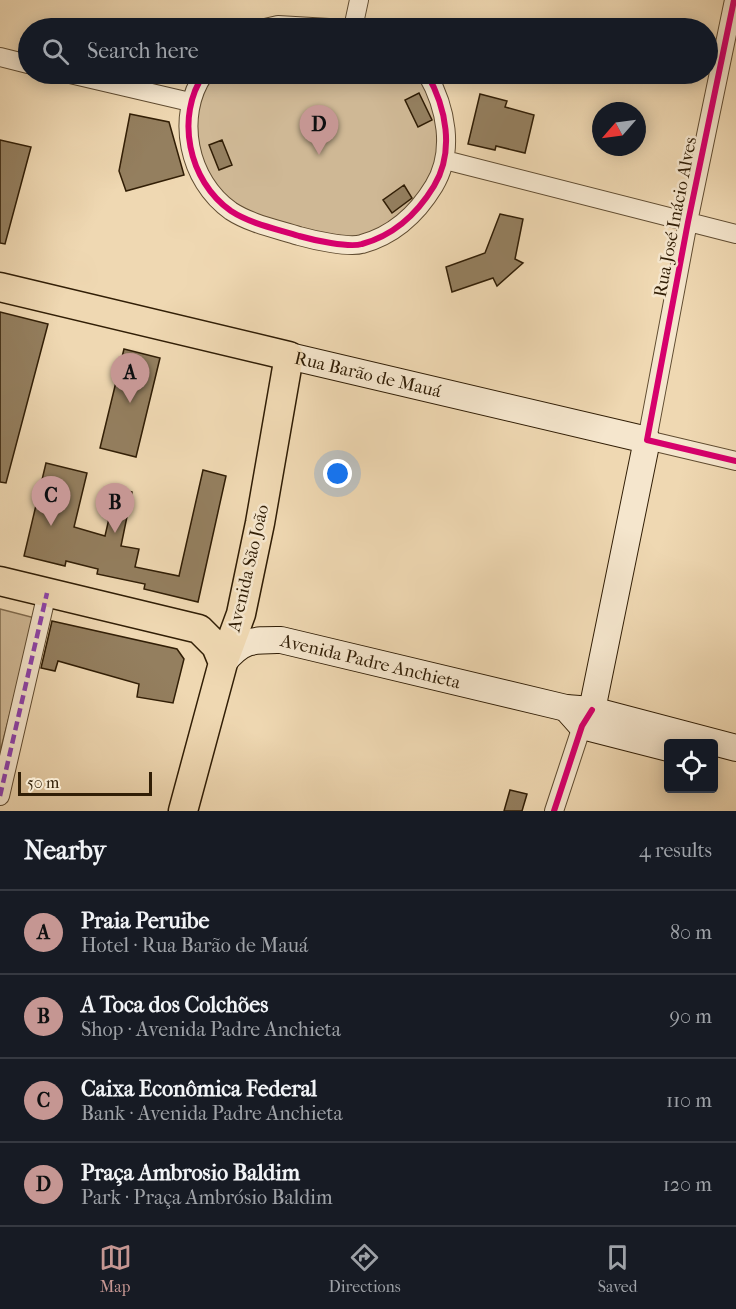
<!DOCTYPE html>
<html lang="en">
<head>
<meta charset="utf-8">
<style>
	body { margin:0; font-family:"IM FELL French Canon",serif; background:#20242c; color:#f1f3f6 }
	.controls { position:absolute; right:18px; bottom:18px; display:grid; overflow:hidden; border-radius:6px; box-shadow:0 3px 15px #0003 }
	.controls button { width:54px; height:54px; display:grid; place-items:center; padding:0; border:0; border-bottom:2px solid #363941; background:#171b24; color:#f1f3f6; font:30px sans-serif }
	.compass { position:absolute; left:592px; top:102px; width:54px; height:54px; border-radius:50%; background:#171b24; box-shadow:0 3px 15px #0003; rotate:242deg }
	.scale { position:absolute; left:18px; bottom:15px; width:134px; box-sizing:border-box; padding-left:6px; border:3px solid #311e06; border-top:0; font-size:16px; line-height:21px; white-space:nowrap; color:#311e06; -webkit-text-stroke:4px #f5e6cd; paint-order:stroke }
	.you { position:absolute; left:338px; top:474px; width:21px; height:21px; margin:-15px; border:4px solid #fff; border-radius:50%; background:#1a73e8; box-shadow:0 0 0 9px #1a73e833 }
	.badge { display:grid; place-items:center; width:39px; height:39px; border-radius:50%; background:#c59692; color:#111; font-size:20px; font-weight:700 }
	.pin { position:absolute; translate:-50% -50px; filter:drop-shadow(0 2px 3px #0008) }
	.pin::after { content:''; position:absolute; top:32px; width:21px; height:18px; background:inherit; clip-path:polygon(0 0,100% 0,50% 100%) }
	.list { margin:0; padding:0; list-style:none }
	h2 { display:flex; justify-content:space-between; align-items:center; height:78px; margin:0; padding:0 24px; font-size:26px }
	h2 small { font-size:20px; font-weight:400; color:#9ea1a6 }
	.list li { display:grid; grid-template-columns:39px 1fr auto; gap:18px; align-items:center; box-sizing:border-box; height:84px; padding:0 24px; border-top:2px solid #363941 }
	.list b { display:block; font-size:22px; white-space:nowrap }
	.list p { margin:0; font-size:20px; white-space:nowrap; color:#9ea1a6 }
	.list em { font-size:20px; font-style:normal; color:#9ea1a6 }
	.icon { flex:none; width:33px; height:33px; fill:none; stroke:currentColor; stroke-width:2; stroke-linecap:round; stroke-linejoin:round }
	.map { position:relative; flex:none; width:736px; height:811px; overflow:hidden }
	.search { position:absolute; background:#171b24; box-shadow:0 3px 15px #0003; left:18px; right:18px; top:18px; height:66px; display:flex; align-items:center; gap:15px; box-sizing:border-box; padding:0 21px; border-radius:33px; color:#9ea1a6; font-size:22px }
	.sheet { height:414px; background:#171b24 }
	nav { display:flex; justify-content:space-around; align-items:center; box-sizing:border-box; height:84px; border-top:2px solid #363941; background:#171b24; font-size:16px; color:#9ea1a6 }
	nav a { display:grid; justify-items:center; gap:3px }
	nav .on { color:#c59692 }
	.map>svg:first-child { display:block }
	.green { fill:#cfb895; stroke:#806b4e; stroke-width:1.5 }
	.building { fill:#947f5f; stroke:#311e06; stroke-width:1.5 }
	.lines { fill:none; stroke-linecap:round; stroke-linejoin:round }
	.street-casing { stroke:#604c31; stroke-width:20 }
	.secondary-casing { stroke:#311e06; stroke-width:28 }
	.primary-casing { stroke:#311e06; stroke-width:31 }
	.street { stroke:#f5e6cd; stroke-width:18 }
	.secondary { stroke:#f5e6cd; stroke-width:26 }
	.primary { stroke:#efd8b2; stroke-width:28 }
	.quiet { stroke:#8e44ad; stroke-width:4.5; stroke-dasharray:9 4.5; stroke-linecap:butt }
	.cycleway-casing { stroke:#f5e6cd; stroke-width:10 }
	.cycleway { stroke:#d6006c; stroke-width:6 }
	.labels { text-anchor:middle; stroke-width:5; stroke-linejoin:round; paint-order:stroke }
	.street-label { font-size:18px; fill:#311e06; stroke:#f5e6cd }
</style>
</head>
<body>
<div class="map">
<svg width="736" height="811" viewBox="0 0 736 811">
	<rect width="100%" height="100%" fill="#efd8b2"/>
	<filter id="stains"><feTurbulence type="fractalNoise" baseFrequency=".00333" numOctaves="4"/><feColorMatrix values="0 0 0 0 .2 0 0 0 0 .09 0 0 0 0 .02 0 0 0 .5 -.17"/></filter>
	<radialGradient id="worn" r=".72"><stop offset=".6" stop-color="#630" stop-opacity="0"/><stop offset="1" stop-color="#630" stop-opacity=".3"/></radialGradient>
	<path class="green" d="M 212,74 L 418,74 L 436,109 L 438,158 L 415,204 L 389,226 L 359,238 L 312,232 L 261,217 L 235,205 L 212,182 L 198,152 L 196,104 Z
		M 0,609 L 35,618 L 0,752 Z"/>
	<path class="building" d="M 419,93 L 432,120 L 418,127 L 405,100 Z
		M 480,94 L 507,101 L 505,107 L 534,115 L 525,153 L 496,146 L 495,150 L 468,144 Z
		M 130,114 L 169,122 L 184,175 L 126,191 L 119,171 Z
		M 0,140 L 31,147 L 5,244 L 0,243 Z
		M 222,140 L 232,165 L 219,170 L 209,145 Z
		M 404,185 L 412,198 L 392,213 L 383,200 Z
		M 500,214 L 523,219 L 515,259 L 523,263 L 497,286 L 493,278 L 452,292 L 446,267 L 485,253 Z
		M 0,312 L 48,324 L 6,483 L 0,482 Z
		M 124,349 L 160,358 L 136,457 L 100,448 Z
		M 46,463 L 87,473 L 74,527 L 105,536 L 116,488 L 132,492 L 121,546 L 139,549 L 135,567 L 179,576 L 203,470 L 226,476 L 198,602 L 144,589 L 145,584 L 97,574 L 98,569 L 66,561 L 65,566 L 24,556 Z
		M 52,621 L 177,649 L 184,659 L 173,703 L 137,697 L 139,684 L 58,661 L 55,671 L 41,668 Z
		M 510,790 L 527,794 L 522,811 L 504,811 Z"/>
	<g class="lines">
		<defs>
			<path id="street" d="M 734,0 L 688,222 L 647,440 L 736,461
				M 265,28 L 278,25 L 329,28
				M 353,28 L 359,0
				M 0,57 L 28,64
				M 70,74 L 190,102
				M 204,74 C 175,116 188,181 231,211 C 251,224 277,229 299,236 C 313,240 349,248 362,244 C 395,235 417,214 434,186 C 455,151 446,107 427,74
				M 445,160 L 736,234
				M 0,796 L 47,593
				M 554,811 L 582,726 L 588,717"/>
			<g id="secondary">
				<path id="s1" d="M 289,356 L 647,440 L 592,710"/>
				<path id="s2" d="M 223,663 C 242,639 253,640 281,640 L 566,708 L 592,710 L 736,748"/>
				<path d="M 566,708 L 582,726 L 668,748"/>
			</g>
			<path id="primary" d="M 0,287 L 289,356 L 260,523 L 241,614 L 223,663 L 183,811
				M 0,581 L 199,629 L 216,646 L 223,663"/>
		</defs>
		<use href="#street" class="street-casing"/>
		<use href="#secondary" class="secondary-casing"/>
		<use href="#primary" class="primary-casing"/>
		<use href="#street" class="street"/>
		<use href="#secondary" class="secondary"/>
		<use href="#primary" class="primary"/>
		<path class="quiet" d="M 0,796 L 47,593"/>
		<defs>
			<path id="cycleway" d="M 734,0 L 688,222 L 647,440 L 736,461
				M 204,74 C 175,116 188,181 231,211 C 251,224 277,229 299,236 C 313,240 349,248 362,244 C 395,235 417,214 434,186 C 455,151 446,107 427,74
				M 554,811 L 582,726 L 592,710"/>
		</defs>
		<use href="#cycleway" class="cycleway-casing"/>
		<use href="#cycleway" class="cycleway"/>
	</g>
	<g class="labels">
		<g class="street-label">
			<text transform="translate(675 217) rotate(-79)" y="6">Rua José Inácio Alves</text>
			<text dy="6" stroke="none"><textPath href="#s1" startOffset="81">Rua Barão de Mauá</textPath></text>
			<text transform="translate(248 568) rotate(-77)" y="6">Avenida São João</text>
			<text dy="6" stroke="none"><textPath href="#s2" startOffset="158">Avenida Padre Anchieta</textPath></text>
		</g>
	</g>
	<rect width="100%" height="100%" filter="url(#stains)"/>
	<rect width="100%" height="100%" fill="url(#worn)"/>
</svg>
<div class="controls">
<button><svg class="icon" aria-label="locate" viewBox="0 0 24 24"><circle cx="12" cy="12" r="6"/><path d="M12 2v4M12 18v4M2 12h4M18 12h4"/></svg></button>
</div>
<svg class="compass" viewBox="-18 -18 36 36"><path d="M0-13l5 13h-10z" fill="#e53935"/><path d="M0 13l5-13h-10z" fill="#9ea1a6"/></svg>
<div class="scale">50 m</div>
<div class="you"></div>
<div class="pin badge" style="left:130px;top:403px">A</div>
<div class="pin badge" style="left:115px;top:533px">B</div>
<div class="pin badge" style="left:51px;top:526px">C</div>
<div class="pin badge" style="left:319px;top:155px">D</div>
<div class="search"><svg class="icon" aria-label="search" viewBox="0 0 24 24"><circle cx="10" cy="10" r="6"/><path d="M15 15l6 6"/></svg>Search here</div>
</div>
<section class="sheet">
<h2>Nearby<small>4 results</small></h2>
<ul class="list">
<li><span class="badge">A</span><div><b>Praia Peruibe</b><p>Hotel · Rua Barão de Mauá</p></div><em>80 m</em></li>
<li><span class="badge">B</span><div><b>A Toca dos Colchões</b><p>Shop · Avenida Padre Anchieta</p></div><em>90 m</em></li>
<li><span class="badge">C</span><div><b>Caixa Econômica Federal</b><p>Bank · Avenida Padre Anchieta</p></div><em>110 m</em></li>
<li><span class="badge">D</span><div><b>Praça Ambrosio Baldim</b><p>Park · Praça Ambrósio Baldim</p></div><em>120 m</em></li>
</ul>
</section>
<nav>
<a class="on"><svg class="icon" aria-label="map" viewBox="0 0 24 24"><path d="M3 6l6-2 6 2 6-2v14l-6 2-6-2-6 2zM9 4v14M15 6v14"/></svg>Map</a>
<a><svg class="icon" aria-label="directions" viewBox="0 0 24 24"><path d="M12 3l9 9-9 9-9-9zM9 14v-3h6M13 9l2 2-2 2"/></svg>Directions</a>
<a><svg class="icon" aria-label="saved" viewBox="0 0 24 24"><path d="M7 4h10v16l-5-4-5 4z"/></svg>Saved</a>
</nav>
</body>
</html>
